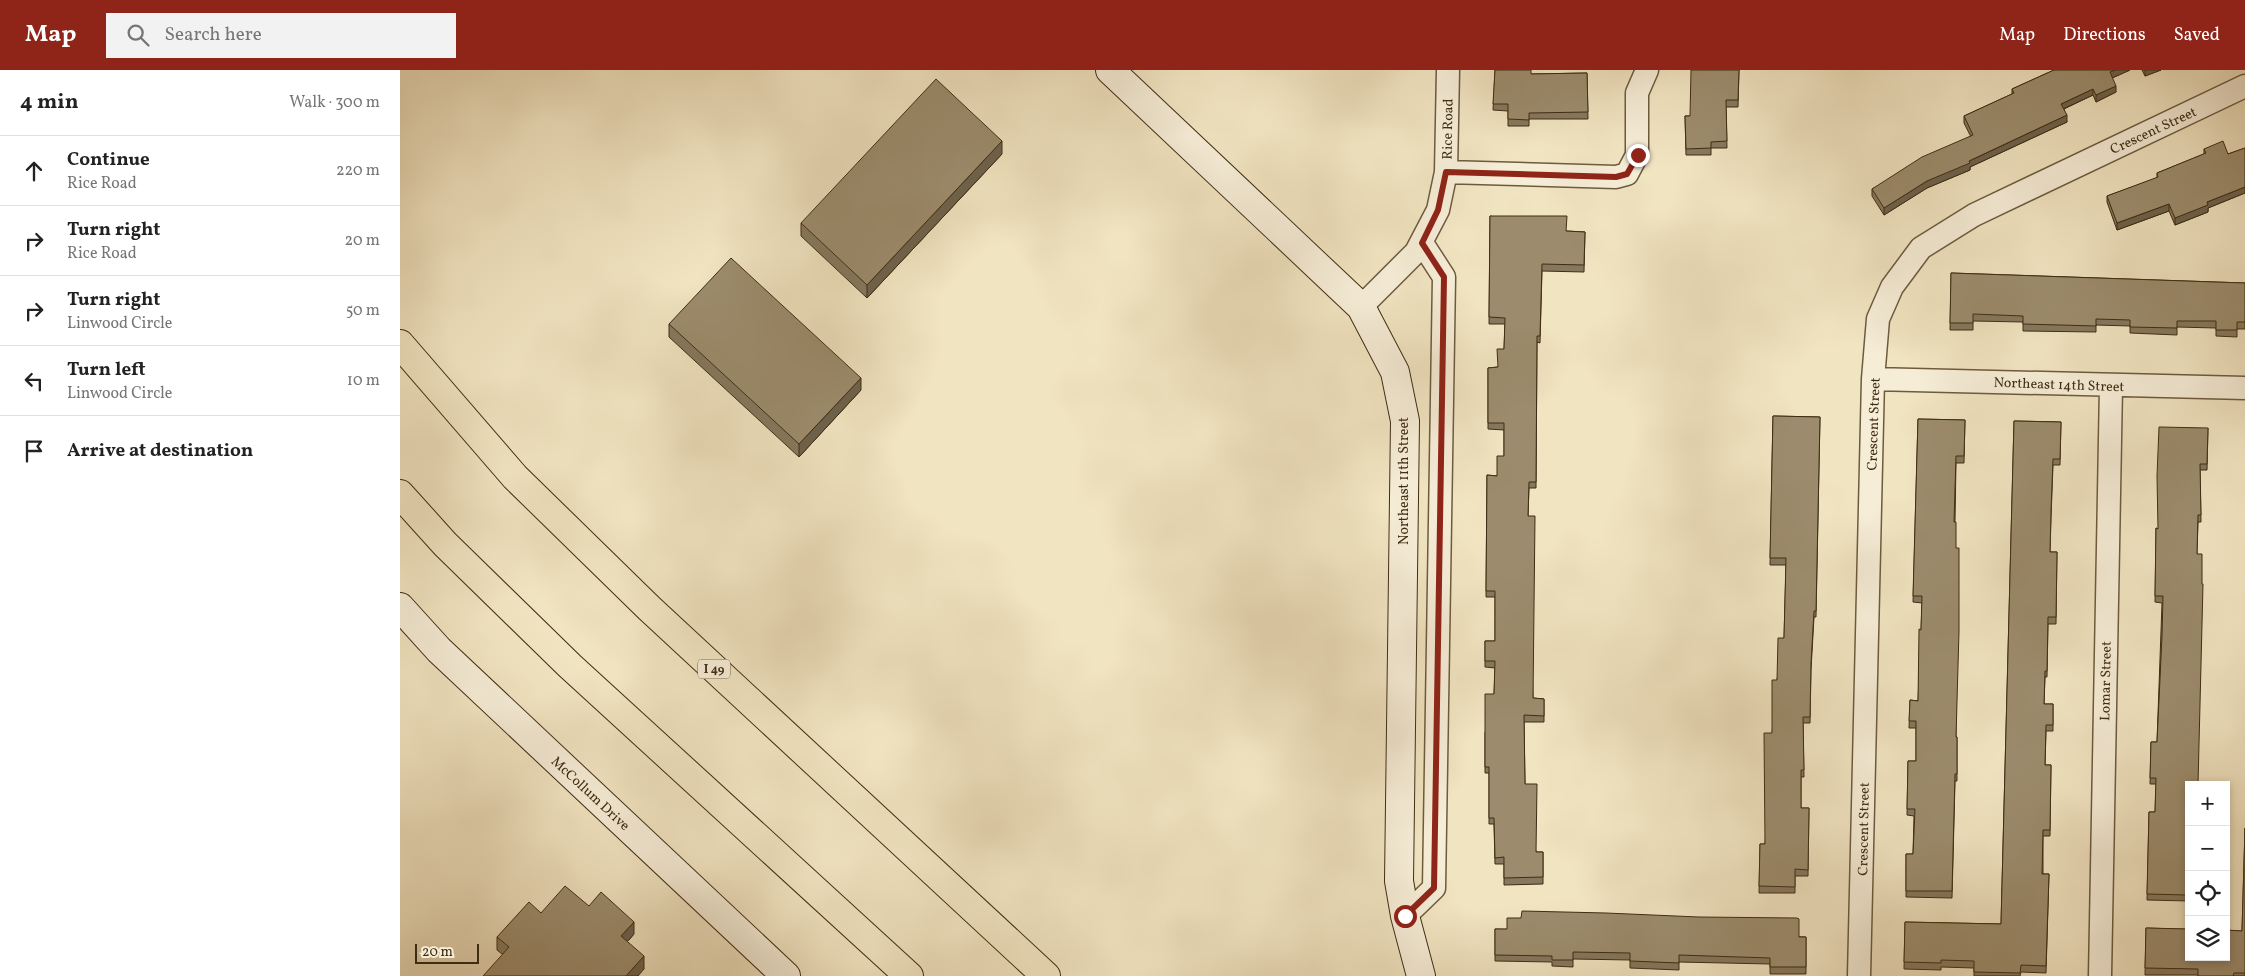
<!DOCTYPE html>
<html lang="en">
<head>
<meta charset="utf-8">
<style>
	body { margin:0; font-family:Vollkorn,serif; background:#f2f2f2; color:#222 }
	.controls { position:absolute; right:15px; bottom:15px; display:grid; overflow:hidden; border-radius:0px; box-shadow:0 2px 8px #0003 }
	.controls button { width:45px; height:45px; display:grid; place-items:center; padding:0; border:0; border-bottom:1px solid #e0e0e0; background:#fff; color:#222; font:25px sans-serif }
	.scale { position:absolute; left:15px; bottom:12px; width:64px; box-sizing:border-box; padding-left:5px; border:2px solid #3f2d13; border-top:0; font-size:14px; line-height:18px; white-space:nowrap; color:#3f2d13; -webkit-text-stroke:4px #f6edd7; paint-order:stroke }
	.stop { position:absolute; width:15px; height:15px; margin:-11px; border:4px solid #8f2418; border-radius:50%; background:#fff }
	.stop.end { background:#8f2418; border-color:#fff; box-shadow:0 1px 5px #0008 }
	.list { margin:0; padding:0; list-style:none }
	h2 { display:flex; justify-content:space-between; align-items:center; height:65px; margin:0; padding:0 20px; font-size:21px }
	h2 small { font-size:16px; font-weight:400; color:#767676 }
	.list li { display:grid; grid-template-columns:32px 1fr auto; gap:15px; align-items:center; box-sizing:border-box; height:70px; padding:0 20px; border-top:1px solid #e0e0e0 }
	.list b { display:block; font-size:19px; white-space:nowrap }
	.list p { margin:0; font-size:16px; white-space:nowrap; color:#767676 }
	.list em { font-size:16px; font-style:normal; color:#767676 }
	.icon { flex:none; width:28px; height:28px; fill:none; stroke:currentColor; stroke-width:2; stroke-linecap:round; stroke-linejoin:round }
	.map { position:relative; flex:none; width:1845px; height:906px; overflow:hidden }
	header { display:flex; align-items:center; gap:30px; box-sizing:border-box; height:70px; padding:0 25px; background:#8f2418; color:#fff }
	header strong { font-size:24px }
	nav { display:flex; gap:28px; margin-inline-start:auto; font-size:18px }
	.search { width:350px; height:45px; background:#f2f2f2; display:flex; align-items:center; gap:12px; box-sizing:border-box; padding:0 18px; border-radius:0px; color:#767676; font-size:19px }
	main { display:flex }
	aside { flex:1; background:#fff }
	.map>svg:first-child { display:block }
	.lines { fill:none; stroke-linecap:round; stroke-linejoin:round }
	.street-casing { stroke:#6c5b3e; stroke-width:25 }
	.secondary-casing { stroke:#3f2d13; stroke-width:30 }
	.highway-casing { stroke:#3f2d13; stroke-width:30 }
	.street { stroke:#f6edd7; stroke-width:22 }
	.secondary { stroke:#f6edd7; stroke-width:28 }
	.highway { stroke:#f1e4c1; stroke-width:28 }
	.wall { fill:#86785e; stroke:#3f2d13 }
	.shaded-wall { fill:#6d624c; stroke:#3f2d13 }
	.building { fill:#9c8c6d; stroke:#3f2d13 }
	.route { stroke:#8f2418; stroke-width:6 }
	.labels { text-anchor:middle; stroke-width:5; stroke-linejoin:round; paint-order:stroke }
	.shield { fill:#f6edd7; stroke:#76674e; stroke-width:1 }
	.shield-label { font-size:12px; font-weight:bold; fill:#3f2d13 }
	.street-label { font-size:14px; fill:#3f2d13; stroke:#f6edd7 }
</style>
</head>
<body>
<header>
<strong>Map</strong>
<div class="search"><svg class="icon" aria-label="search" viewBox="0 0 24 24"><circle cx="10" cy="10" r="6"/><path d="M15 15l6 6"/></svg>Search here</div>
<nav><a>Map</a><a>Directions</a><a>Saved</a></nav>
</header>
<main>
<aside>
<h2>4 min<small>Walk · 300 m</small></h2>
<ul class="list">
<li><svg class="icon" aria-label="ahead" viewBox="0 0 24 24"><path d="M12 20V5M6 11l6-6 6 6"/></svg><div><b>Continue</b><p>Rice Road</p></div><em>220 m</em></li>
<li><svg class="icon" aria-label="right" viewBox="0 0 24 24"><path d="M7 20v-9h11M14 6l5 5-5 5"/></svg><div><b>Turn right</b><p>Rice Road</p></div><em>20 m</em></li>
<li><svg class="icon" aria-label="right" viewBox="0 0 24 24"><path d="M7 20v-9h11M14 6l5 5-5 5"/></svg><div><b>Turn right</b><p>Linwood Circle</p></div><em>50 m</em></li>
<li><svg class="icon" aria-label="left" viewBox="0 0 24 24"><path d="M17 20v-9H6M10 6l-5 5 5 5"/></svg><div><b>Turn left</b><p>Linwood Circle</p></div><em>10 m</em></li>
<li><svg class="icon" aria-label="arrive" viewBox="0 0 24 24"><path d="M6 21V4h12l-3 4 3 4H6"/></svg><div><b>Arrive at destination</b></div></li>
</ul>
</aside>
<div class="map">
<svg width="1845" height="906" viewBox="0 0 1845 906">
	<rect width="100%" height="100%" fill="#f1e4c1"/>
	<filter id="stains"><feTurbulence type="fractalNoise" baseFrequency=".004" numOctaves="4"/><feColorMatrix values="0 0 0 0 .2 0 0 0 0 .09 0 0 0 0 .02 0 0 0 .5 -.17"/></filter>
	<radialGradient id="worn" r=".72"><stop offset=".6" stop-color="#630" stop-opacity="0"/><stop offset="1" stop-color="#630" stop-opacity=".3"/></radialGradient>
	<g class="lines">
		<defs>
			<path id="street" d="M 1046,102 L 1216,107 L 1227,104 L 1237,85 L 1237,23 L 1247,0
				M 961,237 L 1016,182 L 1038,140 L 1046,102 L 1048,0
				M 1473,309 L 1845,318
				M 1005,846 L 1034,818 L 1044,207 L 1022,173
				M 1459,906 L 1473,309 L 1478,249 L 1492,217 L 1521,178 L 1574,145 L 1845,16
				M 1700,906 L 1711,316"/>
			<path id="secondary" d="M 710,0 L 961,237 L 995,302 L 1005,351 L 999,811 L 1005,846 L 1021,906
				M 0,537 L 39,580 L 386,906"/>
			<path id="highway" d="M 0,274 L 115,407 L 249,538 L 646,906
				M 0,424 L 45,474 L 170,596 L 509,906"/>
		</defs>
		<use href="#street" class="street-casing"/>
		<use href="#secondary" class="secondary-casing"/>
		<use href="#highway" class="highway-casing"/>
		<use href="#street" class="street"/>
		<use href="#secondary" class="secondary"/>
		<use href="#highway" class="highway"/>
	</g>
	<path class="wall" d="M 1095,0 L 1131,4 L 1187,3 L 1188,49 L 1129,49 L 1129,56 L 1108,56 L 1108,41 L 1093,40 Z
		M 1339,0 L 1338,37 L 1326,37 L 1327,78 L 1311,78 L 1311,85 L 1286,85 L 1285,46 L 1290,46 Z
		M 1654,0 L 1730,0 L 1712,8 L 1716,22 L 1696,32 L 1693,25 L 1664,39 L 1667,52 L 1570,97 L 1570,100 L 1527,118 L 1484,145 L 1472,126 L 1472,119 L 1571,67 L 1564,53 L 1564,46 L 1612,24 L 1612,19 Z
		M 1742,0 L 1761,0 L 1745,6 Z
		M 1845,78 L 1845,123 L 1808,138 L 1808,142 L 1775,155 L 1769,141 L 1717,160 L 1707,132 L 1707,126 L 1757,108 L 1757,103 L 1804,84 L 1804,79 L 1828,84 Z
		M 602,84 L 467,228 L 401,166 L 401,153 Z
		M 1090,146 L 1166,161 L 1185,162 L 1184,202 L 1142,201 L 1140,273 L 1137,272 L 1136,418 L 1129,418 L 1128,446 L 1133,628 L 1144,629 L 1144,652 L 1124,652 L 1125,714 L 1136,782 L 1143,782 L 1143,814 L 1104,815 L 1104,794 L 1095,794 L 1094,754 L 1089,754 L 1089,703 L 1085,703 L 1085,663 L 1094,624 L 1095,598 L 1085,597 L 1085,571 L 1095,571 L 1095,527 L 1086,527 L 1087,405 L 1097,406 L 1104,386 L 1104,360 L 1088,359 L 1088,298 L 1098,297 L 1104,279 L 1105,254 L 1089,254 Z
		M 1551,203 L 1845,213 L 1845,259 L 1837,259 L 1837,267 L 1816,266 L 1816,258 L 1777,257 L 1777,265 L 1730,263 L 1730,256 L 1696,255 L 1696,262 L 1623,261 L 1623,252 L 1573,251 L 1573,260 L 1550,260 Z
		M 269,254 L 461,320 L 399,387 L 269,267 Z
		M 1373,346 L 1420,347 L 1416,547 L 1414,547 L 1411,600 L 1410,653 L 1403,653 L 1404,707 L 1401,707 L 1401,738 L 1409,738 L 1408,806 L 1395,806 L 1395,823 L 1359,823 L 1360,774 L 1365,774 L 1372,663 L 1377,610 L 1384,568 L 1386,495 L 1370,495 Z
		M 1518,349 L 1565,350 L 1564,393 L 1556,393 L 1555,452 L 1556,667 L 1557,667 L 1557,711 L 1555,711 L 1552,828 L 1506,827 L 1506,784 L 1513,784 L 1514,746 L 1507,745 L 1508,691 L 1516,691 L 1516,658 L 1509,658 L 1510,630 L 1518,631 L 1521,560 L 1522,533 L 1513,532 Z
		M 1614,351 L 1661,352 L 1660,395 L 1653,395 L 1651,448 L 1650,482 L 1657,482 L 1656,554 L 1648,554 L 1647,607 L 1645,607 L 1644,634 L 1653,634 L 1653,661 L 1646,661 L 1645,695 L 1651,695 L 1650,766 L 1643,766 L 1643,804 L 1649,804 L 1646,903 L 1621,902 L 1620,906 L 1574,906 L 1574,898 L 1541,897 L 1541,900 L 1504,899 L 1505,852 L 1601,854 Z
		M 1808,358 L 1807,400 L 1800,400 L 1801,452 L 1798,452 L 1789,715 L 1789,831 L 1747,830 L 1749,742 L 1755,742 L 1756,714 L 1750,714 L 1751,672 L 1757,672 L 1762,533 L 1755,532 L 1756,458 L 1758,459 Z
		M 1845,758 L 1845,906 L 1798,906 L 1798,905 L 1745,905 L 1746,858 L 1842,861 Z
		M 189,836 L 234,864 L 227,872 L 244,899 L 102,884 L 97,880 L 97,867 L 141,843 Z
		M 1095,859 L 1406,867 L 1406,904 L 1370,904 L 1370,894 L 1279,892 L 1279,900 L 1230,898 L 1230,890 L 1173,889 L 1173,897 L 1152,896 L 1152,892 L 1095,891 Z"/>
	<path class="shaded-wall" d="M 1715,0 L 1730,0 L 1710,9 L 1710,2 Z
		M 1745,0 L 1761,0 L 1745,6 Z
		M 1716,16 L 1716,22 L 1696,32 L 1696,25 Z
		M 1693,19 L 1693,25 L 1661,40 L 1661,34 Z
		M 1667,45 L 1667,52 L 1570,97 L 1570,100 L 1527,118 L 1484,145 L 1484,138 L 1527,111 Z
		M 602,71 L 602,84 L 467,228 L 467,215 Z
		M 1845,117 L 1845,123 L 1808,138 L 1808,142 L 1775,155 L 1775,148 L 1807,132 Z
		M 1769,134 L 1769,141 L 1717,160 L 1717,153 Z
		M 461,308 L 461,320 L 399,387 L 399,374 Z
		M 234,852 L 234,864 L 221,879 L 221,866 Z
		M 244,886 L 244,899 L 238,906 L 226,906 Z"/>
	<path class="building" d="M 1095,0 L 1131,0 L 1131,4 L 1187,3 L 1188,42 L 1129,43 L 1129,50 L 1108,49 L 1108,34 L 1093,34 Z
		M 1291,0 L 1339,0 L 1338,30 L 1326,30 L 1327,71 L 1311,72 L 1311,78 L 1286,79 L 1285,46 L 1290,46 Z
		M 1654,0 L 1715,0 L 1710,2 L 1716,16 L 1696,25 L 1693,19 L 1661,34 L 1667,45 L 1569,91 L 1570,93 L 1527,111 L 1484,138 L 1472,119 L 1522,87 L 1573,65 L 1564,46 L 1614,23 L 1612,19 Z
		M 536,9 L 602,71 L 467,215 L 401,153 Z
		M 1823,71 L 1828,84 L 1845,78 L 1845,117 L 1807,132 L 1808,135 L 1775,148 L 1769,134 L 1717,153 L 1707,126 L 1758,107 L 1757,103 L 1806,83 L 1804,79 Z
		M 1090,146 L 1167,146 L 1166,161 L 1185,162 L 1184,195 L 1142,194 L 1140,266 L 1137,266 L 1136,412 L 1129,412 L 1128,446 L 1135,446 L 1133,628 L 1144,629 L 1144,646 L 1124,645 L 1125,714 L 1137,714 L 1136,782 L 1143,782 L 1143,807 L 1104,808 L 1104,787 L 1095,788 L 1094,748 L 1089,748 L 1089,697 L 1085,697 L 1085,624 L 1094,624 L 1095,591 L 1085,591 L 1085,571 L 1095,571 L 1095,521 L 1086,521 L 1087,405 L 1097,406 L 1097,386 L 1104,386 L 1104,353 L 1088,353 L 1088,298 L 1098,297 L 1097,279 L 1104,279 L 1105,248 L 1089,247 Z
		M 331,188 L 461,308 L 399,374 L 269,254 Z
		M 1551,203 L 1845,213 L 1845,252 L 1837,252 L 1837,260 L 1816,260 L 1816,251 L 1777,251 L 1777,258 L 1730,257 L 1730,250 L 1696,249 L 1696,256 L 1623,254 L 1623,246 L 1573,244 L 1573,253 L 1550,253 Z
		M 1373,346 L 1420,347 L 1416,541 L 1414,541 L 1411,593 L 1410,647 L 1403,647 L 1404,700 L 1401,700 L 1401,738 L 1409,738 L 1408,800 L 1395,799 L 1395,817 L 1359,816 L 1360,774 L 1365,774 L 1364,663 L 1372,663 L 1372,610 L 1377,610 L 1378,568 L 1384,568 L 1386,488 L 1370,488 Z
		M 1518,349 L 1565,350 L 1564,386 L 1556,386 L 1554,452 L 1556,452 L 1556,478 L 1559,478 L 1559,561 L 1556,667 L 1557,667 L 1557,704 L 1555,704 L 1552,821 L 1506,821 L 1506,784 L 1513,784 L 1515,739 L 1507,739 L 1508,691 L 1516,691 L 1516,651 L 1509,651 L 1510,630 L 1518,631 L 1519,559 L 1521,560 L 1522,526 L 1513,526 Z
		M 1614,351 L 1661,352 L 1660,389 L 1653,389 L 1651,441 L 1650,482 L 1657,482 L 1656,547 L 1648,547 L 1647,601 L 1645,601 L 1644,634 L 1653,634 L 1653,655 L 1646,655 L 1645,695 L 1651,695 L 1650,760 L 1643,760 L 1642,804 L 1649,804 L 1646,896 L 1621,895 L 1620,903 L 1574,902 L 1574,891 L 1541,890 L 1541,893 L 1504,892 L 1505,852 L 1601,854 Z
		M 1759,357 L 1808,358 L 1807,394 L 1800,394 L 1801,445 L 1798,445 L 1797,484 L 1802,484 L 1802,514 L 1803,514 L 1798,715 L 1789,715 L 1789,825 L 1747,824 L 1749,742 L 1755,742 L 1756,708 L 1750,708 L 1751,672 L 1757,672 L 1762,566 L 1763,526 L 1755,526 L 1756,458 L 1758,459 L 1757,406 Z
		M 1845,758 L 1845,903 L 1834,903 L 1833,906 L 1798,906 L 1798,899 L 1745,898 L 1746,858 L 1789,859 L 1789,887 L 1826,887 L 1826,860 L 1842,861 Z
		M 165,816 L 189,836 L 201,822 L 234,852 L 221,866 L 244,886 L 226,906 L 83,906 L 109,877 L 97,867 L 129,832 L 141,843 Z
		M 1122,841 L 1206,843 L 1299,847 L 1397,848 L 1399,849 L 1399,867 L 1406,867 L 1406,897 L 1370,897 L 1370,888 L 1279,885 L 1279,893 L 1230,891 L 1230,883 L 1173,882 L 1173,890 L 1152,890 L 1152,886 L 1095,885 L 1095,859 L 1107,859 L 1107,848 L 1121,848 Z"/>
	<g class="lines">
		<path class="route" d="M 1005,846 L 1034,818 L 1044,207 L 1022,173 L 1038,140 L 1046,102 L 1216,107 L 1227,104 L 1238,85"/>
	</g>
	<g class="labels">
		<rect class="shield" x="298" y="589.5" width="32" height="19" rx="4"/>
		<g class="shield-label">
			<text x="314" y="603">I 49</text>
		</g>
		<g class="street-label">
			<text transform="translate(1047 59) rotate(-89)" y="5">Rice Road</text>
			<text transform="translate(1753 60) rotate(-25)" y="5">Crescent Street</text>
			<text transform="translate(1659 314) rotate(2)" y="5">Northeast 14th Street</text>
			<text transform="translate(1473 354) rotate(-88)" y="5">Crescent Street</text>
			<text transform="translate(1003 411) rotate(-90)" y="5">Northeast 11th Street</text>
			<text transform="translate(1705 611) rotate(-89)" y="5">Lomar Street</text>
			<text transform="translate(191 723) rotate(43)" y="5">McCollum Drive</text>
			<text transform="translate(1463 759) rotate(-89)" y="5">Crescent Street</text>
		</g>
	</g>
	<rect width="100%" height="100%" filter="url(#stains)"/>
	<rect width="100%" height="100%" fill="url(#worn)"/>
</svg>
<div class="controls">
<button>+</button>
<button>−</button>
<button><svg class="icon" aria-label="locate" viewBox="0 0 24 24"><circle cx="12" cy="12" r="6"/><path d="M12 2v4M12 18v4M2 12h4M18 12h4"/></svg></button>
<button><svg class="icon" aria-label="layers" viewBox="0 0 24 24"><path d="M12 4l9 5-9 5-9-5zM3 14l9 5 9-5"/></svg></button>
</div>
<div class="scale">20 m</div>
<div class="stop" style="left:1005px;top:846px"></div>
<div class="stop end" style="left:1238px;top:85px"></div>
</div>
</main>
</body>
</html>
